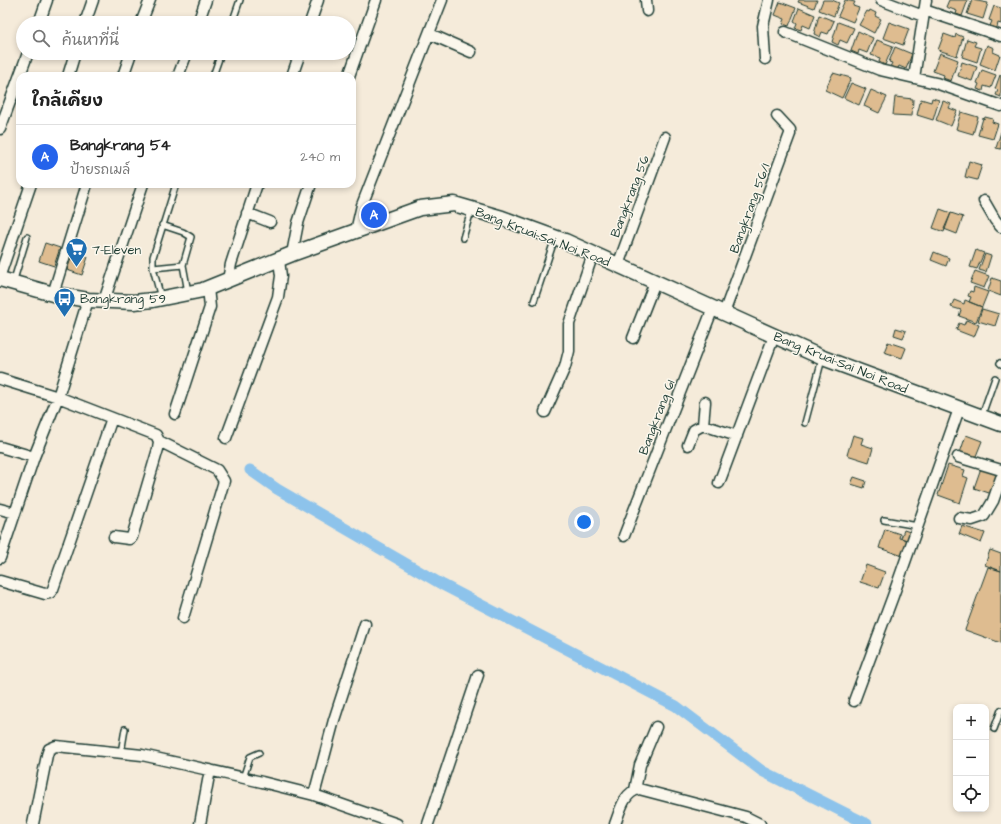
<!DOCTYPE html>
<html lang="th">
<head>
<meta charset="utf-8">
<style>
	body { margin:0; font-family:"Architects Daughter","Playpen Sans Thai",sans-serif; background:#f2f2f2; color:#222 }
	.controls { position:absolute; right:12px; bottom:12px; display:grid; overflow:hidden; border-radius:8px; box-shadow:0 2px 6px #0003 }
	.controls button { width:36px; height:36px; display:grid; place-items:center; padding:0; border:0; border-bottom:1px solid #e0e0e0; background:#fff; color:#222; font:20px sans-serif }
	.you { position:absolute; left:584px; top:522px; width:14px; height:14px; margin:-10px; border:3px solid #fff; border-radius:50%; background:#1a73e8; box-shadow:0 0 0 6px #1a73e833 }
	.badge { display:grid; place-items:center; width:26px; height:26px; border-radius:50%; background:#2563eb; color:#fff; font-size:13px; font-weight:700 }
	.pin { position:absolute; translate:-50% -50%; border:2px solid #fff; box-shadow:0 1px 4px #0006 }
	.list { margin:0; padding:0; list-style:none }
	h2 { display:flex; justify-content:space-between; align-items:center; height:52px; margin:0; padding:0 16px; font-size:17px }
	h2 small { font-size:13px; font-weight:400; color:#767676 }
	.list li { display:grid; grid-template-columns:26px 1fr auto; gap:12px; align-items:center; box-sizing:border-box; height:64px; padding:0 16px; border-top:1px solid #e0e0e0 }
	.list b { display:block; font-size:15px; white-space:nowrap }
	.list p { margin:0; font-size:13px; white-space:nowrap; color:#767676 }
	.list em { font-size:13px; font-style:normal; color:#767676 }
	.icon { flex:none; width:22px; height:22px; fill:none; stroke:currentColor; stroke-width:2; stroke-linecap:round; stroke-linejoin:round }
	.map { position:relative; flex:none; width:1001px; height:824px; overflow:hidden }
	.search { position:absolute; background:#fff; box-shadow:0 2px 6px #0003; left:16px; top:16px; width:340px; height:44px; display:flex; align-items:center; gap:10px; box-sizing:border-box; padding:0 14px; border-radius:22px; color:#767676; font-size:15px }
	.panel { position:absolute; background:#fff; box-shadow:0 2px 6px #0003; left:16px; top:72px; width:340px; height:116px; border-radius:12px }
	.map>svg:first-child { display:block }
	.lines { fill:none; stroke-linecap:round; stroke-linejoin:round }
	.canal { stroke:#8dc3eb; stroke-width:11 }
	.building { fill:#debc90; stroke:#1f3d34 }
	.lane-casing { stroke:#1f3d34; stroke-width:8 }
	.street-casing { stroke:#1f3d34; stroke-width:13 }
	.secondary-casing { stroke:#1f3d34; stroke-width:17 }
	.lane { stroke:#fbf7ec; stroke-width:5 }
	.street { stroke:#fbf7ec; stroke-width:10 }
	.secondary { stroke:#fbf7ec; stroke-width:14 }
	.labels { text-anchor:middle; stroke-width:3; stroke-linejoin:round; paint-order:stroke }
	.street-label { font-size:13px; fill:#1f3d34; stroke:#fbf7ec }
	.poi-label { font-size:13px; fill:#1f3d34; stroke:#fbf7ec; text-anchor:start }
</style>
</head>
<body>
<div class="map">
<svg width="1001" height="824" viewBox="0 0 1001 824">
	<rect width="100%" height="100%" fill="#f5ebda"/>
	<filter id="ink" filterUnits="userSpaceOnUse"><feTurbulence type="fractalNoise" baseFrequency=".025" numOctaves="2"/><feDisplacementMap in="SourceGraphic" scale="8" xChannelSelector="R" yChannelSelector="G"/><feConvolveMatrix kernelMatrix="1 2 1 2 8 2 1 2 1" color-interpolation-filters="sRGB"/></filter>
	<g filter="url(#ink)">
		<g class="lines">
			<path class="canal" d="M 250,470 L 277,489 L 443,585 L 676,706 L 762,771 L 867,824"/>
		</g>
		<path class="building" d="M 799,0 L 817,0 L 814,8 L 798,2 Z
			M 823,0 L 832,0 L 839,3 L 834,16 L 819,10 Z
			M 845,0 L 855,2 L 853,6 L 859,8 L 853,22 L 838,16 Z
			M 949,0 L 968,0 L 962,16 L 956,14 L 957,11 L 946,7 Z
			M 972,0 L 988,3 L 983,19 L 967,14 Z
			M 780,2 L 796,8 L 789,26 L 783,24 L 785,19 L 775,15 Z
			M 994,6 L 1001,8 L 1001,24 L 998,23 L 997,28 L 990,26 L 992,21 L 989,20 Z
			M 799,8 L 815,15 L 810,28 L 803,25 L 801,30 L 795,28 L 797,23 L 794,21 Z
			M 870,10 L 876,13 L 875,16 L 881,19 L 874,33 L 859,25 L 867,11 L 869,12 Z
			M 819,15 L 834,21 L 828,34 L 822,32 L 820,37 L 814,34 Z
			M 838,22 L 854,28 L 847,43 L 840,40 L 838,45 L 832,42 Z
			M 889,22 L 909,29 L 903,45 L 883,38 Z
			M 858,31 L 873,38 L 867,53 L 859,50 L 858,54 L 851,51 Z
			M 944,34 L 955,38 L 956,34 L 963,37 L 957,56 L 938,50 Z
			M 967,39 L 976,42 L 974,46 L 981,48 L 977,62 L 962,57 Z
			M 877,40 L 893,46 L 885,65 L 879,62 L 880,58 L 871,55 Z
			M 987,45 L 994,48 L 993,52 L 1000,55 L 995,70 L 980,64 Z
			M 895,47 L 912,54 L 906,69 L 899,66 L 897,70 L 890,67 L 892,63 L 889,62 Z
			M 940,53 L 958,60 L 951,81 L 943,78 L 944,75 L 933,71 Z
			M 962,62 L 977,67 L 972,81 L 958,76 Z
			M 982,70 L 996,75 L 991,88 L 984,86 L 983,91 L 977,89 L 979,84 L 977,83 Z
			M 833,73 L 851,78 L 842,98 L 825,90 Z
			M 1000,75 L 1001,76 L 1001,97 L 996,95 L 998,90 L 995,89 Z
			M 851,83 L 866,89 L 859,105 L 844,98 Z
			M 871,90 L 887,97 L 879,113 L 864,106 Z
			M 895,97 L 913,99 L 912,116 L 893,115 Z
			M 932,98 L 939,100 L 933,120 L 917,115 L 921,99 L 931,102 Z
			M 943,101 L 951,104 L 949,108 L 957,111 L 951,126 L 936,120 Z
			M 961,112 L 978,117 L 973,134 L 956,129 Z
			M 985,117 L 993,119 L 992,122 L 998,124 L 993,139 L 978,135 L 983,118 L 984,119 Z
			M 1001,132 L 1001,149 L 996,148 Z
			M 969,161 L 982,165 L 977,180 L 965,177 Z
			M 940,209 L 951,213 L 944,232 L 933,228 Z
			M 951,213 L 963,217 L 957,234 L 944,229 Z
			M 45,243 L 60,248 L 54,266 L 39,261 Z
			M 976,250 L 984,253 L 977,269 L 970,267 Z
			M 934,252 L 949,258 L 946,266 L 931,260 Z
			M 73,253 L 88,257 L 82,275 L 67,270 Z
			M 985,254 L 991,256 L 986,272 L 979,270 Z
			M 975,271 L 989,276 L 984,288 L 970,283 Z
			M 992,278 L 1001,281 L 1001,296 L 988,291 Z
			M 974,287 L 988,292 L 982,307 L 969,302 L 971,297 L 968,296 L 970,291 L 973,292 Z
			M 954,300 L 964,304 L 965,300 L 982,307 L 976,322 L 959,316 L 961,310 L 951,307 Z
			M 982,309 L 999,314 L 995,326 L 978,321 Z
			M 966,320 L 979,325 L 974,337 L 956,330 L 959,323 L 964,325 Z
			M 896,328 L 906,331 L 903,338 L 894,335 Z
			M 888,342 L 906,348 L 902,358 L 884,352 Z
			M 853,435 L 863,438 L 861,444 L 873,448 L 869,462 L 847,455 Z
			M 966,435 L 982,441 L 974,461 L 959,456 Z
			M 948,465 L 965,470 L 963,476 L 968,478 L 960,503 L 938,495 Z
			M 981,468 L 999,474 L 992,494 L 974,488 Z
			M 854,477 L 866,481 L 864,488 L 851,484 Z
			M 962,526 L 985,533 L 981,543 L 959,534 Z
			M 885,529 L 900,534 L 899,538 L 907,540 L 903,556 L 879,548 Z
			M 904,530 L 910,532 L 907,540 L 901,538 Z
			M 990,550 L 1001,554 L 1001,571 L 985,565 Z
			M 866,565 L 885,572 L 879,588 L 860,582 Z
			M 988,567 L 1001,571 L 1001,643 L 965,630 Z"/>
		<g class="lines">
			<defs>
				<path id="lane" d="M 232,23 L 240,0
					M 213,76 L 221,53
					M 162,225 L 183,232 L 191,237 L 183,265 L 188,292
					M 463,238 L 471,211
					M 153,268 L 183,265
					M 13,283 L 27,237
					M 161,298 L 153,268 L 153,257 L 176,184
					M 534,301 L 555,238
					M 1000,363 L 1001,364
					M 982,415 L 995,378
					M 805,423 L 822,359
					M 884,520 L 918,526
					M 994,729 L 1001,710
					M 121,753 L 125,729
					M 243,778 L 250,757 L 259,753"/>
				<path id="street" d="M 646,0 L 647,11
					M 881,0 L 923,16
					M 924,10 L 1001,36
					M 39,23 L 47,0
					M 85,23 L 93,0
					M 141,23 L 150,0
					M 198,23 L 206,0
					M 310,23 L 318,0
					M 785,32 L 880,70 L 936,83 L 1001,106
					M 430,34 L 471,52
					M 765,59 L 763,26 L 769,0
					M 68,76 L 75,53
					M 123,76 L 131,53
					M 178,76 L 187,53
					M 292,76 L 300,53
					M 349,76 L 376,0
					M 914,78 L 926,0
					M 0,129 L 28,53
					M 984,201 L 995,220 L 1001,227
					M 247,213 L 270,222
					M 356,231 L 362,205 L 442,0
					M 292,254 L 298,223 L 311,184
					M 618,265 L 665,137
					M 0,275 L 31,184
					M 228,280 L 231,264 L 257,184
					M 53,294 L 87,184
					M 104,301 L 143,184
					M 724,313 L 790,134 L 790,130 L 777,116
					M 633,338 L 655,282
					M 0,379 L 58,397 L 156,435 L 159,441 L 158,449 L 132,537 L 129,539 L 114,537
					M 545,412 L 565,367 L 569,351 L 569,324 L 593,254
					M 175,414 L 210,307 L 208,288
					M 703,425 L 705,402
					M 226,438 L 278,297 L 281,276 L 279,260
					M 159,441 L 217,470 L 224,481 L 183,618
					M 688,445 L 694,430 L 703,425 L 737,436
					M 0,447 L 34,457
					M 958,457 L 1001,470
					M 719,483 L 774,336
					M 0,509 L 15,513
					M 959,518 L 972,520 L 984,516 L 993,501 L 1001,478
					M 624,536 L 713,308
					M 0,558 L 34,457 L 58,397 L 88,300
					M 0,581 L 45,594 L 50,593 L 53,589 L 112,418
					M 854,701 L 893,596 L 959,409
					M 635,790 L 640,765 L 656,727
					M 314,795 L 334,720 L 365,624
					M 33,824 L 47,755 L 49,749 L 56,746 L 142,755 L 262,782 L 314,795 L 397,824
					M 200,824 L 210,770
					M 428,824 L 478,675
					M 615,824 C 620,811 624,792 639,789 L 746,817 L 760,824"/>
				<path id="secondary" d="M 0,279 L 53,294 L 88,300 L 134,302 L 153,300 L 203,290 L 292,254 L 420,208 L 454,204 L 502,218 L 565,241 L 823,358 L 1001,424"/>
			</defs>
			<use href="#lane" class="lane-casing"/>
			<use href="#street" class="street-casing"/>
			<use href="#secondary" class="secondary-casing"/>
			<use href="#lane" class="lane"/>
			<use href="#street" class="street"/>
			<use href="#secondary" class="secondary"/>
		</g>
	</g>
	<defs>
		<symbol id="supermarket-pin" viewBox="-11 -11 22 30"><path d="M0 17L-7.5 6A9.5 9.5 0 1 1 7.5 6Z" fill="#1f6fb2" stroke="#fbf7ec"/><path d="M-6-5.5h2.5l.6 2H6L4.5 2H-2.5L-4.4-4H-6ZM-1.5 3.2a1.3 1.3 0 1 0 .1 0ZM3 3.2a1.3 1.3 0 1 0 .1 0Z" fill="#fff"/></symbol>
		<symbol id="bus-pin" viewBox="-11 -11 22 30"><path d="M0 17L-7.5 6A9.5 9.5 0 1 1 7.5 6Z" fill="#1f6fb2" stroke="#fbf7ec"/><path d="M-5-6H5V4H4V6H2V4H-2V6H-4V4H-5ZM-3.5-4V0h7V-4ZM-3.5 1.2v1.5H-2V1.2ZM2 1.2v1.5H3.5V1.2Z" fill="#fff"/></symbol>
	</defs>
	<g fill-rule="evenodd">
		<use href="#supermarket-pin" x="64" y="236" width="25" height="34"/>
		<use href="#bus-pin" x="52" y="286" width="25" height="34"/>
	</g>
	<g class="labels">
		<g class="street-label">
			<text transform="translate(629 196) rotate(-69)" y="5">Bangkrang 56</text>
			<text transform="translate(749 208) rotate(-70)" y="5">Bangkrang 56/1</text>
			<text transform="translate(543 236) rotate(21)" y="5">Bang Kruai-Sai Noi Road</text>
			<text transform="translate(841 362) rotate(22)" y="5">Bang Kruai-Sai Noi Road</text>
			<text transform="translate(656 417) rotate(-69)" y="5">Bangkrang 61</text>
		</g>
		<g class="poi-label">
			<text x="92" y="254">7-Eleven</text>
			<text x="80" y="303">Bangkrang 59</text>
		</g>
	</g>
</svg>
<div class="controls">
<button>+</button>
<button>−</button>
<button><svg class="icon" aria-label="locate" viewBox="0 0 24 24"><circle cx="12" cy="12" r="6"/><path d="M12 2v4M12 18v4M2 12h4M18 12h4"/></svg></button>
</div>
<div class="you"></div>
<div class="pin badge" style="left:374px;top:215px">A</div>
<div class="search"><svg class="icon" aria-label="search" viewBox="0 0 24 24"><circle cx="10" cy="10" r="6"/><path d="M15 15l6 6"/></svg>ค้นหาที่นี่</div>
<section class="panel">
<h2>ใกล้เคียง<small></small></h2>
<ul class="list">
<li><span class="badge">A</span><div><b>Bangkrang 54</b><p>ป้ายรถเมล์</p></div><em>240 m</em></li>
</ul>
</section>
</div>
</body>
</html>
